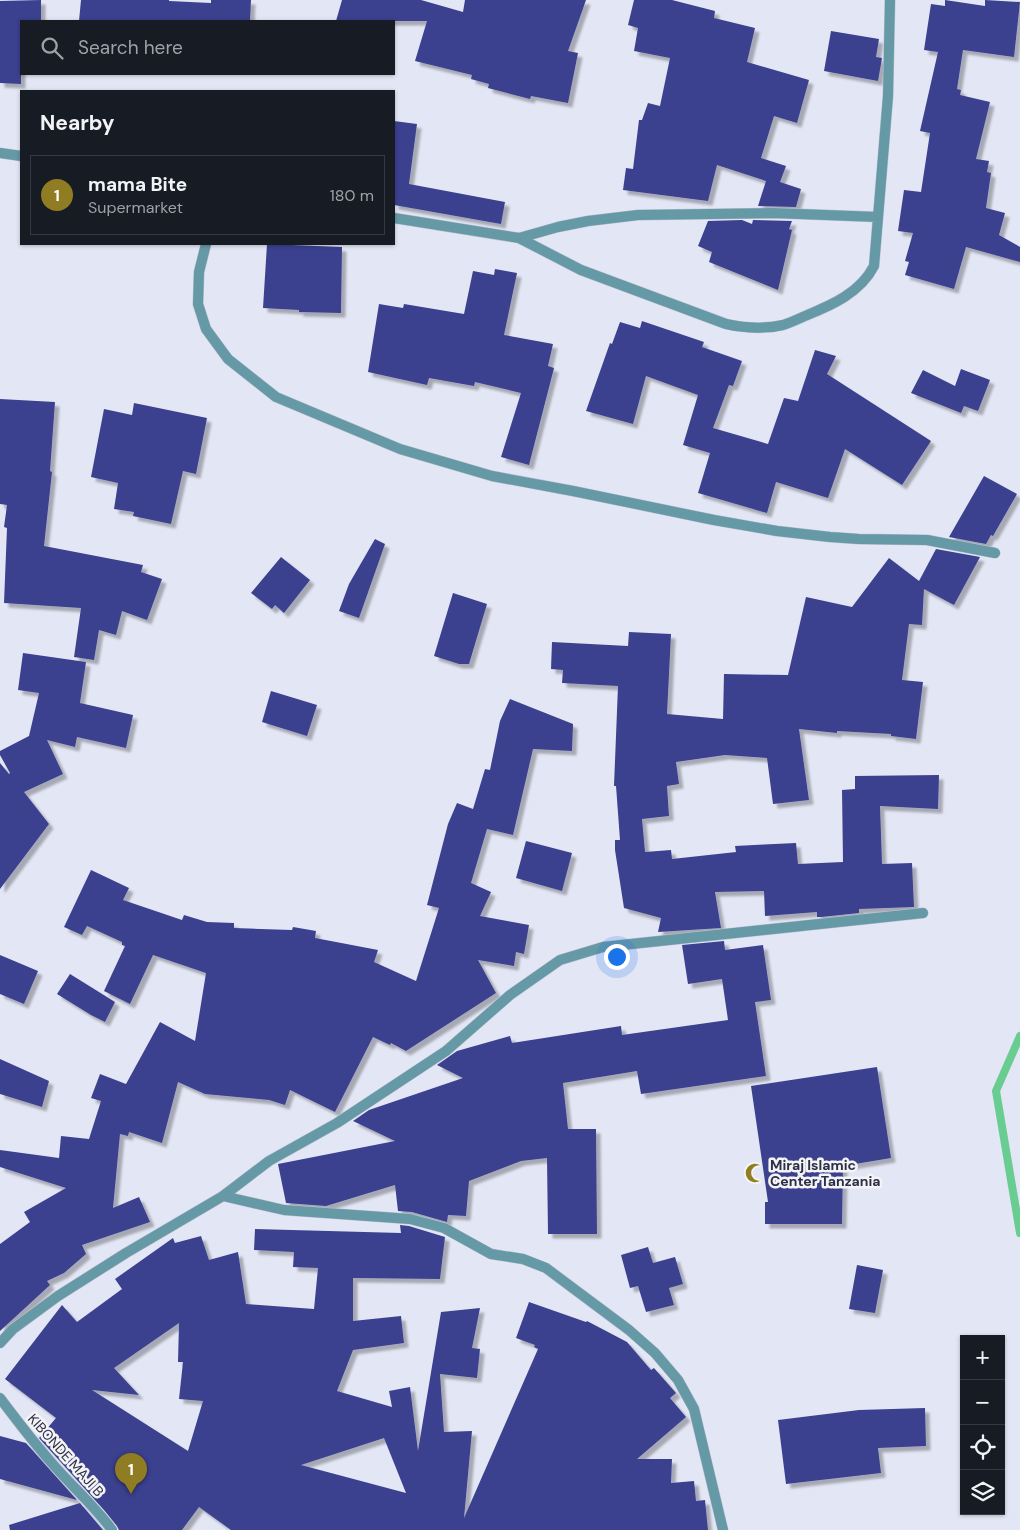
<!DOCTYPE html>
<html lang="en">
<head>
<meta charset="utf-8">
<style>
	body { margin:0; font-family:"DM Sans",sans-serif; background:#242831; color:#f1f3f6 }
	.controls { position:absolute; right:15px; bottom:15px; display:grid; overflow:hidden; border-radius:0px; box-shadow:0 1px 4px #0004 }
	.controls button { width:45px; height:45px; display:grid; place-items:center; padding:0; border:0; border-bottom:1px solid #363941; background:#171b24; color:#f1f3f6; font:25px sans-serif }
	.you { position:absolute; left:616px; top:956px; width:18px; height:18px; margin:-12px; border:4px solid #fff; border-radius:50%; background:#1a73e8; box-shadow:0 0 0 8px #1a73e833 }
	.badge { display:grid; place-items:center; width:32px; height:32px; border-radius:50%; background:#907c22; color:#fff; font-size:16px; font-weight:700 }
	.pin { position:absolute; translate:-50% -41px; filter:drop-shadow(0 1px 2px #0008) }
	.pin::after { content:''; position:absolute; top:26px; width:18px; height:15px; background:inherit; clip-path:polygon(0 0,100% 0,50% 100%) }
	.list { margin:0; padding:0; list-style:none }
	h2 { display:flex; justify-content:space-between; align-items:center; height:65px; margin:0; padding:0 20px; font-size:21px }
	h2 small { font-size:16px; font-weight:400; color:#9ea1a6 }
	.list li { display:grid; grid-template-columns:32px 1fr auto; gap:15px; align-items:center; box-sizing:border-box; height:80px; margin:0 10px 10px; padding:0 10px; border:1px solid #363941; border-radius:0px }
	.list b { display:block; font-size:19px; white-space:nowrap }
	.list p { margin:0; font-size:16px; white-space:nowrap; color:#9ea1a6 }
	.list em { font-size:16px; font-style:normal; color:#9ea1a6 }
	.icon { flex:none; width:28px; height:28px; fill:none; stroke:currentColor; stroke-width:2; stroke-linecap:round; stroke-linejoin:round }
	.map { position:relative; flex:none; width:1020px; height:1530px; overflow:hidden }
	.search { position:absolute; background:#171b24; box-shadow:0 1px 4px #0004; left:20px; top:20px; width:375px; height:55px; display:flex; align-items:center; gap:12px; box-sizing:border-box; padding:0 18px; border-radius:0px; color:#9ea1a6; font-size:19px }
	.panel { position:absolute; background:#171b24; box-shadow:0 1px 4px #0004; left:20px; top:90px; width:375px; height:155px; border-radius:0px }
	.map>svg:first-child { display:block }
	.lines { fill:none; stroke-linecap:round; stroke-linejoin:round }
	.stream { stroke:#69cd92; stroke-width:8 }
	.building { fill:#3b418f; fill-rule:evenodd; filter:url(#shadow) }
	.minor-casing { stroke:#bec1d2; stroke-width:11 }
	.minor { stroke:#6699a6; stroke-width:10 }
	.labels { text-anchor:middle; stroke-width:5; stroke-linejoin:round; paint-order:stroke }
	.poi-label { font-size:14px; font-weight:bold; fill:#2b2f49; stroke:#f4f4f4; text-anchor:start }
	.street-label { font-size:14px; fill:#2b2f49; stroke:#f4f4f4 }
</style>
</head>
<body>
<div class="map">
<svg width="1020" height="1530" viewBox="0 0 1020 1530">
	<defs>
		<filter id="shadow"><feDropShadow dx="4.5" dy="4.5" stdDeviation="1" flood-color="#0004"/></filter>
	</defs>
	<rect width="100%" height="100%" fill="#e3e6f4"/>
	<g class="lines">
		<path class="stream" d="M 1020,1036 L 996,1091 L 1020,1233"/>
	</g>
	<path class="building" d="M 41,0 L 41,21 L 21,21 L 21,84 L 0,83 L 0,1 Z
		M 81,0 L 169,0 L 169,1 L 211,3 L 211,0 L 251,0 L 250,21 L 79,21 Z
		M 342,0 L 421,0 L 463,12 L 465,0 L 586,0 L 568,51 L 578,53 L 568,103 L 531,96 L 530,99 L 488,88 L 489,84 L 471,79 L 472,75 L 415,61 L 427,21 L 336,21 Z
		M 634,0 L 672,0 L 715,11 L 714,18 L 755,28 L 747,62 L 809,80 L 797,123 L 774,116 L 761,158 L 786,166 L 780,182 L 801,189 L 796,207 L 758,206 L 766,181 L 717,165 L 708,201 L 623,190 L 626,168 L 633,169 L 639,120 L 642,120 L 648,103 L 660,106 L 670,58 L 634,51 L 638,28 L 628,25 Z
		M 945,0 L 985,6 L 985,0 L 1020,2 L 1014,57 L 963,50 L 957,89 L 961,90 L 960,95 L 990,102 L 976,159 L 989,161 L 987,172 L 991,173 L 986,208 L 1005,213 L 999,235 L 1020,247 L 1020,262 L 966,247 L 954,289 L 905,275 L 909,262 L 905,261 L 913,233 L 898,231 L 904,190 L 921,192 L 930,133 L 920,131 L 938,52 L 924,50 L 931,4 L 945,6 Z
		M 831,31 L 879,39 L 876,57 L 882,58 L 878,81 L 824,71 Z
		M 394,121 L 417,124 L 409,184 L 505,202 L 501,224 L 394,205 Z
		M 742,220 L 752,224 L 753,220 L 792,221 L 789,229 L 792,230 L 778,290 L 709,262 L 712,252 L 698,246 L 708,221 Z
		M 267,244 L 342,247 L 341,313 L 299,312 L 299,310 L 263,308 Z
		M 495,269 L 517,273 L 504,335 L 553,344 L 548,366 L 554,368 L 529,465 L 501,457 L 521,393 L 475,382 L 474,386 L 429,378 L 427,385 L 368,372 L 379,304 L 403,308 L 404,304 L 464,314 L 473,271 L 494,275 Z
		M 642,321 L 704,342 L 702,347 L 742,361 L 733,386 L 729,385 L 713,428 L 768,444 L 784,398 L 798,401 L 815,350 L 836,356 L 827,374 L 931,441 L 902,485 L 845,449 L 828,498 L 776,482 L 767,513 L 698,493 L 710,453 L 683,445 L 698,395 L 646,376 L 633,424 L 586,411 L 610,343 L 612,344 L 620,322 L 640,328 Z
		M 961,369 L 990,380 L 978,411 L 964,406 L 961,413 L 911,393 L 923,370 L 955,386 Z
		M 0,399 L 55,402 L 50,471 L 52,472 L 44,546 L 143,565 L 141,572 L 162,579 L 147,620 L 122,611 L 116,635 L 99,630 L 94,660 L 74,657 L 81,608 L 4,603 L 7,528 L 4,527 L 7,505 L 0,504 Z
		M 134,403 L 207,418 L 196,474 L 183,471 L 171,524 L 133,516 L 134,512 L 114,509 L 118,483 L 91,477 L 104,409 L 132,415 Z
		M 984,476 L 1017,494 L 993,536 L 991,535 L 986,544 L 949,537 Z
		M 375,539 L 385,544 L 359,618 L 339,611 L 349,584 Z
		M 936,549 L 980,557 L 954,605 L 924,589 L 922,625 L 909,624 L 902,680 L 923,682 L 916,739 L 891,736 L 891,734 L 837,731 L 837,733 L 799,729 L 809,800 L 773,804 L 767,758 L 725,755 L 676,762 L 679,784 L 667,786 L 669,816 L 642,819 L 645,852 L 671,850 L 672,859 L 736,852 L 735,846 L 796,843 L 798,864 L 843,862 L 842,790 L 855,789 L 855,776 L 939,775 L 938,809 L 880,806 L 882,864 L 912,863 L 914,907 L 859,909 L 859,913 L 821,917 L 817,917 L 817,912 L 765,916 L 764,891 L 715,892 L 721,928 L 658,932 L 661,918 L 624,908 L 615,850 L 615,840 L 620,840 L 616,786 L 614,786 L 618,686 L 562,683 L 563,670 L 551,669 L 552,642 L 628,646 L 629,632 L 671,634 L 667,714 L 723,719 L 724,674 L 788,675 L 806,597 L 852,607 L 889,558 L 919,581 Z
		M 281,557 L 310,580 L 284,613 L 275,605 L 272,609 L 251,593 Z
		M 453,593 L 487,604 L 469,664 L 459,664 L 434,656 Z
		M 23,653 L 86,662 L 80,703 L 133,715 L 126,748 L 77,737 L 75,747 L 47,740 L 63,774 L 24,792 L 49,824 L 0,889 L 0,763 L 9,774 L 10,773 L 0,755 L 0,751 L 29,736 L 39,693 L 18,690 Z
		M 271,691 L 317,705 L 307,736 L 262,722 Z
		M 510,699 L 573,724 L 572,751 L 533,749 L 513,835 L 487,829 L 471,883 L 491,892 L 480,916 L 529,925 L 524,954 L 516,952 L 514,966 L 478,960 L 496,993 L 406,1051 L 391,1043 L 390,1045 L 373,1037 L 335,1112 L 290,1090 L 285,1105 L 269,1100 L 205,1094 L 178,1082 L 162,1143 L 129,1132 L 128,1136 L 120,1134 L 113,1208 L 139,1197 L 150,1222 L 82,1245 L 86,1254 L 64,1273 L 47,1281 L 50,1285 L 0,1331 L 0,1244 L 30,1222 L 24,1212 L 66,1188 L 0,1167 L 0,1150 L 59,1158 L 61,1136 L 89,1139 L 101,1101 L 91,1098 L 100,1074 L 126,1084 L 160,1022 L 195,1041 L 206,973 L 153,955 L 130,1004 L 104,991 L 125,946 L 122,945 L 122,942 L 87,926 L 82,935 L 64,927 L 91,870 L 129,888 L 123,900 L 182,920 L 184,915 L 207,922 L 234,923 L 234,928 L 292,930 L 293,927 L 316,931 L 315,938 L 378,950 L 374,962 L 416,981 L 439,908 L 427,905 L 448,824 L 457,803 L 473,809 L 485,769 L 490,770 L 500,721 Z
		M 526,841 L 572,853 L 562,891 L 516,878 Z
		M 724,941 L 725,950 L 763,945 L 771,1000 L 755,1002 L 766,1076 L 641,1094 L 637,1071 L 563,1083 L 568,1129 L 596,1129 L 597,1234 L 548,1234 L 547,1158 L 521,1161 L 469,1181 L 466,1216 L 448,1215 L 447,1222 L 412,1212 L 398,1211 L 395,1185 L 326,1206 L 286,1203 L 278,1164 L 395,1141 L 353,1121 L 369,1110 L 463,1078 L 437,1065 L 457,1051 L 510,1036 L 512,1043 L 621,1026 L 622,1035 L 728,1020 L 722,979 L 688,984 L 682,945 Z
		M 0,955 L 38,971 L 24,1004 L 0,994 Z
		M 70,974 L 115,1002 L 105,1022 L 91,1015 L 57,994 Z
		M 0,1059 L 49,1081 L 42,1107 L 0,1094 Z
		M 877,1067 L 891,1158 L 843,1166 L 842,1224 L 765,1224 L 765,1202 L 768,1202 L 751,1086 Z
		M 400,1225 L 409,1226 L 445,1237 L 440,1279 L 353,1278 L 353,1321 L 401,1316 L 404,1343 L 353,1350 L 337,1391 L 392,1407 L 389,1391 L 410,1387 L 418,1451 L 441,1312 L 480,1308 L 472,1348 L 480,1349 L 477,1378 L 440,1374 L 444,1432 L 472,1431 L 464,1518 L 538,1349 L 534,1347 L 535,1345 L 516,1338 L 529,1302 L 586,1322 L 587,1321 L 627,1342 L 651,1370 L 654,1368 L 676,1393 L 670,1398 L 686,1417 L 637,1459 L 672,1459 L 671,1483 L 694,1481 L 696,1501 L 705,1500 L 708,1530 L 231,1530 L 199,1507 L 182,1530 L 119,1530 L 117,1526 L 104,1510 L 39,1438 L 56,1418 L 5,1379 L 62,1305 L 77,1322 L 122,1289 L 115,1279 L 173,1238 L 175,1243 L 201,1236 L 209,1260 L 238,1252 L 246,1304 L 314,1309 L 318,1268 L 293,1267 L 294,1252 L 254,1250 L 255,1229 L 401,1233 ZM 179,1323 L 178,1362 L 183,1362 L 179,1399 L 203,1401 L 188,1451 L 92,1390 L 139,1395 L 114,1368 ZM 384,1438 L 406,1493 L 301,1465 Z
		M 648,1247 L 653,1263 L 675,1257 L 683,1284 L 669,1288 L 674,1305 L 646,1312 L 638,1286 L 630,1288 L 621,1255 Z
		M 857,1265 L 883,1270 L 875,1313 L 849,1309 Z
		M 925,1408 L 926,1446 L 878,1448 L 881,1473 L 786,1484 L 778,1420 L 859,1410 Z
		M 0,1436 L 26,1443 L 77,1500 L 0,1479 Z
		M 80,1503 L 103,1530 L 10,1530 L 9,1525 Z"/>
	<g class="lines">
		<defs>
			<path id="minor" d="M 0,153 L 21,156
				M 394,218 L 519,238 L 581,270 L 726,324 C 744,328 765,329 783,325 C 790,323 798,319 805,316 C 832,305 860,293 874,266 L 888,96 L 890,0
				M 519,238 L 558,227 L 588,221 L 638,215 L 773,213 L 878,217
				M 206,244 L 199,272 L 198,304 L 206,329 L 228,359 L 276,397 L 400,449 L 492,476 L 573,491 L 714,520 L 777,531 L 830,537 L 859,539 L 927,540 L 995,553
				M 223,1196 L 284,1210 L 410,1219 L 444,1228 L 491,1254 L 523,1259 L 546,1268 L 629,1330 L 655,1353 L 678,1380 L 694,1409 L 723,1530
				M 0,1343 L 13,1329 L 58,1296 L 126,1253 L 223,1196 L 269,1161 L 337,1123 L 446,1051 L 510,995 L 560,960 L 603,947 L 923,913
				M 0,1398 C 18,1422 37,1447 58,1470 C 76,1490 96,1508 112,1530"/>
		</defs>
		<use href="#minor" class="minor-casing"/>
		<use href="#minor" class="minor"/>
	</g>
	<defs>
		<symbol id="mosque-bare" viewBox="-9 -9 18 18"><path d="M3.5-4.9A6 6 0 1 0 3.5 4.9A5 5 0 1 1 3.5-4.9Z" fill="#907c22" stroke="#f4f4f4" stroke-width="2.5" paint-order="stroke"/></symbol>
	</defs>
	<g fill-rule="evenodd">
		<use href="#mosque-bare" x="741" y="1159" width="28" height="28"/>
	</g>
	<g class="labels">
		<g class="poi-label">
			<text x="770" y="1170">Miraj Islamic<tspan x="770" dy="16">Center Tanzania</tspan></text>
		</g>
		<g class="street-label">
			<text transform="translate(66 1455) rotate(48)" y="5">KIBONDE MAJI B</text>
		</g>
	</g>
</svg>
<div class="controls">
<button>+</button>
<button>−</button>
<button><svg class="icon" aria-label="locate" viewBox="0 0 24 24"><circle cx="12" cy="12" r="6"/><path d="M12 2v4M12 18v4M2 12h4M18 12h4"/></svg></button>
<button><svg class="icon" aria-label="layers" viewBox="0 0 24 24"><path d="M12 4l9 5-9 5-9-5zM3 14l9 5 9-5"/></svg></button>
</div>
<div class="you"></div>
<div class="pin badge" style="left:131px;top:1494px">1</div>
<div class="search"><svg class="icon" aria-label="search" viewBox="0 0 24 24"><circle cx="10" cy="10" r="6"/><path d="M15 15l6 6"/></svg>Search here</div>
<section class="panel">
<h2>Nearby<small></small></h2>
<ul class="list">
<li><span class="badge">1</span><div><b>mama Bite</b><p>Supermarket</p></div><em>180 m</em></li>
</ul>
</section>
</div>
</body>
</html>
